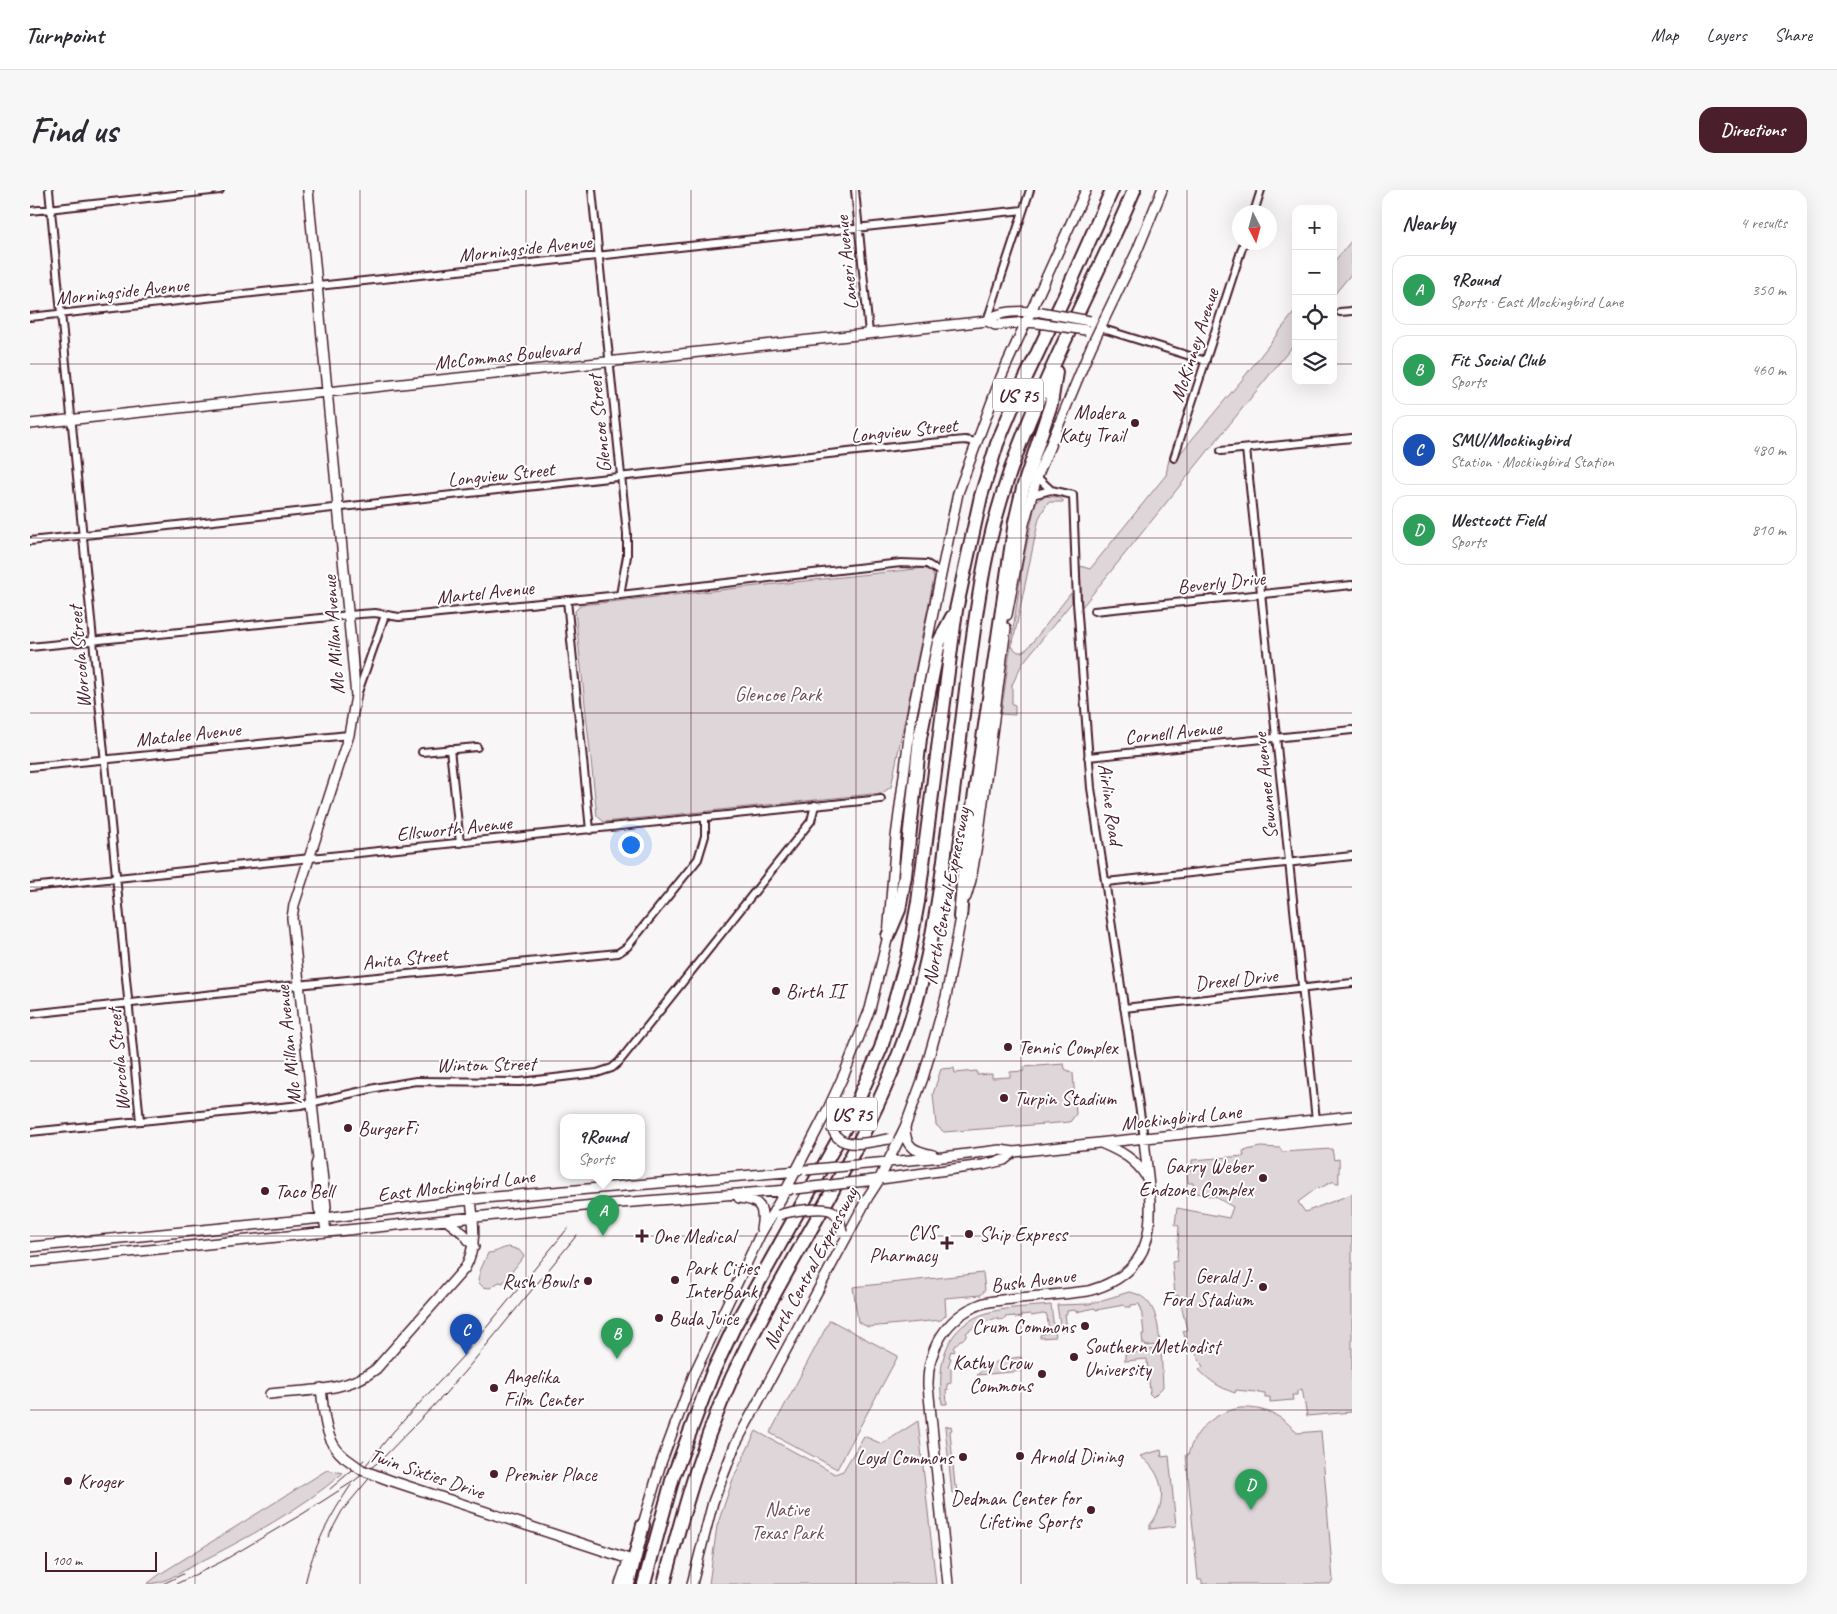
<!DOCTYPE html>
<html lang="en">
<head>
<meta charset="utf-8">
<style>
	body { margin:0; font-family:Caveat,sans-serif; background:#f7f7f7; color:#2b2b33 }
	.controls { position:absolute; right:15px; top:15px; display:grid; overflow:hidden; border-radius:10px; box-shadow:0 5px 20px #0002 }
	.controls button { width:45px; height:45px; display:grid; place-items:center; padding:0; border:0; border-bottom:1px solid #e1e1e2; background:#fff; color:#2b2b33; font:25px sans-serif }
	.compass { position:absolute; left:1202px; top:15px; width:45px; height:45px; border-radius:50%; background:#fff; box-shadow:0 5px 20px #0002; rotate:174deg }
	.scale { position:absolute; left:15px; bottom:12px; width:112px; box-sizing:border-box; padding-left:5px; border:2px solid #4a1f2b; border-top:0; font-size:14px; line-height:18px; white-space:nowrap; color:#4a1f2b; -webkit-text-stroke:4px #fff; paint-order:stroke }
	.you { position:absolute; left:600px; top:654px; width:18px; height:18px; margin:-12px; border:4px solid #fff; border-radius:50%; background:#1a73e8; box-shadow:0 0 0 8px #1a73e833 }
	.badge { display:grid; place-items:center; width:32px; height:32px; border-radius:50%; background:#4a1f2b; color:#fff; font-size:16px; font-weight:700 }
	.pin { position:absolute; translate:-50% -41px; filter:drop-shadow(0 1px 2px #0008) }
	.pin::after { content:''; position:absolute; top:26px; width:18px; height:15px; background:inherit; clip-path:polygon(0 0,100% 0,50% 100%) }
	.popup { position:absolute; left:530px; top:924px; width:85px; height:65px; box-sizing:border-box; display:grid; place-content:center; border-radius:10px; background:#fff; filter:drop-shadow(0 1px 4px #0005); font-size:16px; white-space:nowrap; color:#7c7c81 }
	.popup b { font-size:19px; color:#2b2b33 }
	.popup::after { content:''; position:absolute; left:50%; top:100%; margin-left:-10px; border:10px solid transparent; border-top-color:#fff }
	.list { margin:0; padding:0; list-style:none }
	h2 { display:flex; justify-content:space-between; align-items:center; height:65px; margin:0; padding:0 20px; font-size:21px }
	h2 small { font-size:16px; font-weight:400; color:#7c7c81 }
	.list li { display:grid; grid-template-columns:32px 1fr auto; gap:15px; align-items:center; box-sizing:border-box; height:70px; margin:0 10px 10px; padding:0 10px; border:1px solid #e1e1e2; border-radius:15px }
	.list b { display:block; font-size:19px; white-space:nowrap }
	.list p { margin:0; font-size:16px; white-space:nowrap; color:#7c7c81 }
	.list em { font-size:16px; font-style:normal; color:#7c7c81 }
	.icon { flex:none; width:28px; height:28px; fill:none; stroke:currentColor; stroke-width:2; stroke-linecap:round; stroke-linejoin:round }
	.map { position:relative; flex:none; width:1322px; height:1394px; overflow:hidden; border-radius:15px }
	header { display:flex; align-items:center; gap:30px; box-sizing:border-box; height:70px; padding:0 25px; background:#fff; border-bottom:1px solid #e1e1e2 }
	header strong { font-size:24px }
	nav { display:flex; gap:28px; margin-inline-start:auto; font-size:18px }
	.intro { display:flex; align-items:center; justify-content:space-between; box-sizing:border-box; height:120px; padding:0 30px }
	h1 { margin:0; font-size:35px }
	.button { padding:12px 22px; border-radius:15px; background:#4a1f2b; color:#fff; font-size:18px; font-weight:700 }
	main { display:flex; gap:30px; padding:0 30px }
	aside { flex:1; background:#fff; border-radius:15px; box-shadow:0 5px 20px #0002 }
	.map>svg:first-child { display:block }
	.green { fill:#ded6d9; stroke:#947a82 }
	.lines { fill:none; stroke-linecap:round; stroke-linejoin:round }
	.street-casing { stroke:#4a1f2b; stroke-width:10 }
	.secondary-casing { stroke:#4a1f2b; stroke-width:12 }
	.highway-casing { stroke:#4a1f2b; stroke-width:16 }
	.street { stroke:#fff; stroke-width:6 }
	.secondary { stroke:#fff; stroke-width:9 }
	.highway { stroke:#fff; stroke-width:12 }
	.tram { stroke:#4a1f2b; stroke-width:1 }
	.secondary-bridge-casing { stroke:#4a1f2b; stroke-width:12; stroke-linecap:butt }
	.secondary-bridge { stroke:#fff; stroke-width:9 }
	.grid { fill:none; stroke:#4a1f2b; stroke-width:1; stroke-opacity:0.55 }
	.poi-dot { fill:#4a1f2b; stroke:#fff; stroke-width:2 }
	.labels { text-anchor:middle; stroke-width:4; stroke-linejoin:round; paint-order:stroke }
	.shield { fill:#fff; stroke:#80626b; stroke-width:1 }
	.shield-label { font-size:19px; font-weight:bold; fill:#4a1f2b }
	.street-label { font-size:20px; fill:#4a1f2b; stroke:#fff }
	.poi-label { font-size:20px; fill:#4a1f2b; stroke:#fff; text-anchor:start }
	.park-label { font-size:20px; fill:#6f4d56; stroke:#fff }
</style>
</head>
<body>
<header>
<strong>Turnpoint</strong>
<nav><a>Map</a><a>Layers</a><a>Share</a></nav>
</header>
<div class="intro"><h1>Find us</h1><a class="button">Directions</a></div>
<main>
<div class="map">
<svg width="1322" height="1394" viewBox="0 0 1322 1394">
	<rect width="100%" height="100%" fill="#f8f6f7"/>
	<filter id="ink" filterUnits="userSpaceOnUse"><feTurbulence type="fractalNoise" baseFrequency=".02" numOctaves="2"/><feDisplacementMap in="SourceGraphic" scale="10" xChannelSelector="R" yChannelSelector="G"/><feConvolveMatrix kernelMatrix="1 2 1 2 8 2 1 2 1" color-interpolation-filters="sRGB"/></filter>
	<g filter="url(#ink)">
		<path class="green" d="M 1322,50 L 1322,83 L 1303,106 L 1303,73 Z
			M 1266,120 L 1266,152 L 1052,417 L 1050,376 L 1060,379 L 1136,285 L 1139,269 L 1148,266 L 1211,191 Z
			M 1012,306 L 1028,307 L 1033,310 L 1033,312 L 1018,312 L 1009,328 L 982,457 L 988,462 L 992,462 L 998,458 L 1041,403 L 1042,412 L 992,474 L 982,495 L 982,514 L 985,515 L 985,525 L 971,524 L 992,377 L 1005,315 L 1008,310 L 1012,308 Z
			M 895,378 L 902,382 L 904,388 L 861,597 L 852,603 L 574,632 L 567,626 L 545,421 L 551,415 Z
			M 1034,874 L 1035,879 L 1043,883 L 1046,924 L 1040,932 L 914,942 L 906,935 L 903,904 L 911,879 L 924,878 L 925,883 L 947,881 L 947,885 L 962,884 L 962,888 L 980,887 L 980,882 L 994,881 L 994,877 Z
			M 1230,957 L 1250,958 L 1252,962 L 1302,959 L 1304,970 L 1309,969 C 1310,979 1308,984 1309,993 L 1305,993 L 1304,991 L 1288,999 L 1287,998 L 1268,1012 L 1275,1022 L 1322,1004 L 1322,1222 L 1277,1226 L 1272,1199 L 1267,1201 L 1267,1205 L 1262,1205 L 1263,1210 L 1240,1212 L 1240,1207 L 1235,1207 L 1235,1203 L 1206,1200 L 1205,1203 C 1190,1198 1180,1191 1169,1180 L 1173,1177 L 1162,1156 L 1158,1157 L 1153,1141 L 1157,1140 L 1149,1106 L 1145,1105 L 1142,1072 L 1147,1071 L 1149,1036 L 1145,1035 L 1147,1018 L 1199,1028 L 1203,1017 L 1184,1006 L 1182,1007 L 1164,1002 L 1163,993 L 1158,993 L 1157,981 L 1162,980 L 1162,970 L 1214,966 L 1213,961 Z
			M 479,1057 L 489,1060 L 494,1066 L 473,1093 L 469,1092 L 460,1098 L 453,1097 L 449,1093 L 448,1090 L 450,1081 L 458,1063 C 466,1063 471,1058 479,1057 Z
			M 953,1083 L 955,1100 L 951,1105 L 915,1108 L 916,1125 L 911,1130 L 838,1137 L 828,1132 L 823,1097 Z
			M 1099,1102 C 1126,1106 1128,1133 1130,1155 L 1116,1156 L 1115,1154 L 1113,1154 L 1112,1144 L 1114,1144 L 1111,1117 L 1110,1117 L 1109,1114 L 1101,1115 L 1101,1117 L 1095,1117 L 1094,1115 L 1066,1120 L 1065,1118 L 1046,1122 L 1045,1120 L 1037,1121 L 1037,1124 L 1035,1124 L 1037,1140 L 1031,1141 L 1027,1115 L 1059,1114 Z
			M 1021,1115 L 1025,1147 L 1010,1148 L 1010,1145 L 1019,1142 L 1017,1125 L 1013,1124 L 1001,1126 L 1000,1124 L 991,1125 L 991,1127 L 985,1128 L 984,1126 L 975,1127 L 975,1129 L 968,1130 L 967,1128 L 952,1133 L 952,1135 L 946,1138 L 944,1137 L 936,1143 L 937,1145 L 932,1150 L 930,1150 L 923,1158 L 925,1160 L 924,1162 L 921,1161 L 919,1167 L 921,1168 L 918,1177 L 921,1178 L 921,1193 L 917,1194 L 918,1200 L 916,1200 L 917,1214 L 912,1214 C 907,1173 914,1135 960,1122 C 980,1117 1001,1117 1021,1115 Z
			M 800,1130 L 868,1166 L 807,1279 L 740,1243 Z
			M 1131,1158 L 1133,1197 L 1123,1207 L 1119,1203 L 1120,1202 L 1117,1169 L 1095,1171 L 1095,1164 Z
			M 991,1167 L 992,1181 L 947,1185 C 960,1172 972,1169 991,1167 Z
			M 1210,1218 C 1234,1217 1252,1225 1267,1243 L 1291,1241 L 1303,1390 L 1300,1394 L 1172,1394 L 1172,1390 L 1168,1390 L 1156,1265 L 1158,1265 C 1165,1239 1184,1223 1210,1218 Z
			M 888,1231 L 906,1394 L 679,1394 L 687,1336 L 703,1289 L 726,1241 L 805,1284 L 813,1281 L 834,1246 L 852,1254 Z
			M 921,1236 L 922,1240 L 920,1241 L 925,1296 L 927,1296 L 928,1302 L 922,1303 L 915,1237 Z
			M 1131,1260 L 1132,1267 L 1139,1266 L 1146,1336 L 1120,1339 L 1120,1335 C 1139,1312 1134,1283 1110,1266 Z
			M 297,1280 L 313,1283 C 270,1320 217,1348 166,1374 C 151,1382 134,1394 117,1394 L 130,1384 Z"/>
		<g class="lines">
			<defs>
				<path id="street" d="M 19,0 L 110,931
					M 562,0 L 597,344 L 597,366 L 590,405
					M 825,0 L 839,143
					M 0,21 L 190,0
					M 1224,22 L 1231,0
					M 1310,122 L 1322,121
					M 0,127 L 993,20
					M 957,131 L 1000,0
					M 1070,138 L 1176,171
					M 1216,259 L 1286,930
					M 1191,261 L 1322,248
					M 1144,268 L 1214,52
					M 1007,287 L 1021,300
					M 1002,305 L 1021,300 L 1043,305 L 1047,412 L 1061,598 L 1114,948
					M 0,351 L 900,253 L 935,250 L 946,252
					M 537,410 L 560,640
					M 1064,421 L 1322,395
					M 0,457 L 330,424 L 345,423 L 369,427 L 590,405 L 871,373 L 897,374 L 910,382
					M 327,505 L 355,425
					M 420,559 L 430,653
					M 392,562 L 447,557
					M 1058,567 L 1322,540
					M 0,577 L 319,545
					M 1076,692 L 1322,666
					M 0,697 L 851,609
					M 1094,818 L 1322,793
					M 0,824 L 277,794 L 588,763 L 597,757 L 668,669 L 675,646 L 675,627
					M 0,942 L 271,915 L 350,897 L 386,891 L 490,892 L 567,883 L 582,878 L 589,872 L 781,631 L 785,615"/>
				<path id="secondary" d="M 278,0 L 326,506 L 319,545 L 264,715 L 262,728 L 288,969 L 286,975 L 289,1019 L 294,1028 L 296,1041
					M 957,131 L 965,135 L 996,132 L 1008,133
					M 0,234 L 957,131 C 970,120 990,121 1007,122
					M 977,425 L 994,334 L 1007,287 L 1061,157 L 1107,61 L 1132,0
					M 936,707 L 941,690 L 948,649 L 976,438
					M 875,938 C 875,958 885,961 903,965
					M 1071,953 C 1090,961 1106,969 1117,988
					M 291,973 L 296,1017 L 294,1028
					M 836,974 L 913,967 L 970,960 L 984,962 L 1322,926
					M 836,991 L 953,975 L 974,970 L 984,962
					M 709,1008 C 731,1010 735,1018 731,1039
					M 416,1030 L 434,1044 L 444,1057
					M 0,1057 L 303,1027 L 453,1008 L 768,981
					M 0,1072 L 564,1015 L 759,1000
					M 291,1198 C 294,1222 294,1251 314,1267
					M 240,1204 C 275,1200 317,1202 346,1179 L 435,1078 C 447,1056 444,1034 441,1010
					M 359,1290 L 599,1369
					M 611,1341 L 631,1273 L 664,1184 L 730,1045 L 756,1000 L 798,919 L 815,882 L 840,819 L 858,746 L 866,647 L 882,524 L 928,303 L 971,187 L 1056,0
					M 590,1394 L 598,1371
					M 662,1394 L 683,1312 L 705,1255 L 838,1007 L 849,990 L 875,937 L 893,888 L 916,807 L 932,722
					M 918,1394 L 898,1196 C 897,1160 916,1127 951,1114 C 963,1110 976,1110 989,1108 C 1012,1106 1035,1104 1058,1101 C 1140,1079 1119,1012 1114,948"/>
				<path id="highway" d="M 930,727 L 935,671 L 985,332 L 993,298 L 1021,214 L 1026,182
					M 858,746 L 869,720 L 875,686 L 890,548 L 909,452 L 922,427
					M 598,1394 L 613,1335
					M 614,1394 L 643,1287 L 682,1184 L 705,1135 L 818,932 L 851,858 L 878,766 L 888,712 L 926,420 L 951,306 L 967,254 L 988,204 L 1036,103 L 1082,0
					M 634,1394 C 655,1314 677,1236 714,1162 C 768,1052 840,953 879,836 C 899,774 909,711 917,647 C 924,595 931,543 937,491 C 943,447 948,402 958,359 C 986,232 1054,119 1104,0"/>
			</defs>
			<use href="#street" class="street-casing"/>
			<use href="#secondary" class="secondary-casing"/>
			<use href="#highway" class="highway-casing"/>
			<use href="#street" class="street"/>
			<use href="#secondary" class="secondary"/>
			<use href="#highway" class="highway"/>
			<path class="tram" d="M 331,1281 L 363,1242 L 433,1166 L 538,1038
				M 300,1299 L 334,1270
				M 298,1347 L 312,1321 L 347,1279
				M 133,1394 L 153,1384
				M 146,1394 L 191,1372 L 274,1323 L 324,1291 L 351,1270 L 415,1204 L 441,1174 L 547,1045
				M 275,1394 C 283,1357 300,1326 321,1295"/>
			<defs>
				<path id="secondary-bridge" d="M 1011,122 L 1060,131
					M 1008,133 L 1056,140
					M 801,937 C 803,940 805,945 807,947 C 819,959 844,951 859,949
					M 776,980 L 836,974
					M 765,999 L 836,991
					M 749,1025 C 759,1021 793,1016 802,1021 C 809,1025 811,1035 812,1042
					M 314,1267 L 332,1280 L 359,1290"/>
			</defs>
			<use href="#secondary-bridge" class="secondary-bridge-casing"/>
			<use href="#secondary-bridge" class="secondary-bridge"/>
		</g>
	</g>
	<path class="grid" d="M 165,0 L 165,1394M 330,0 L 330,1394M 496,0 L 496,1394M 661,0 L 661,1394M 826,0 L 826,1394M 991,0 L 991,1394M 1157,0 L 1157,1394M 0,174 L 1266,174M 1303,174 L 1322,174M 0,348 L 1322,348M 0,523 L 1322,523M 0,697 L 1322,697M 0,871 L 1322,871M 0,1046 L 1322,1046M 0,1220 L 1322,1220"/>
	<g class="poi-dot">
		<circle cx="1105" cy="233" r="5"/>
		<circle cx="746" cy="801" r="5"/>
		<circle cx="978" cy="857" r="5"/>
		<circle cx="974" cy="908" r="5"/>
		<circle cx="318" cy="938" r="5"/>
		<circle cx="1233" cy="988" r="5"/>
		<circle cx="235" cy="1001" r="5"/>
		<circle cx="939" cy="1044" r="5"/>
		<path d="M609.5 1038.5h5v5h5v5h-5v5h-5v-5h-5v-5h5z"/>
		<path d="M914.5 1045.5h5v5h5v5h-5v5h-5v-5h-5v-5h5z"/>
		<circle cx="645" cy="1090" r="5"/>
		<circle cx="558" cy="1091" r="5"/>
		<circle cx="1233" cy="1097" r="5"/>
		<circle cx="629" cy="1128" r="5"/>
		<circle cx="1055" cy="1136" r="5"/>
		<circle cx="1044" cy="1167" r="5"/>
		<circle cx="1012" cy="1184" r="5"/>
		<circle cx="464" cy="1198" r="5"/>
		<circle cx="990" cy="1266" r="5"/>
		<circle cx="933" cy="1267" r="5"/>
		<circle cx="464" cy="1284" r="5"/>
		<circle cx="38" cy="1291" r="5"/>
		<circle cx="1061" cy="1320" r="5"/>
	</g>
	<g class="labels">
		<g class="shield">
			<rect x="963" y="188.5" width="50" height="33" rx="4"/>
			<rect x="797" y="907.5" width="50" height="33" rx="4"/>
		</g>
		<g class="shield-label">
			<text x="988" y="212">US 75</text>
			<text x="822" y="931">US 75</text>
		</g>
		<g class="street-label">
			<text transform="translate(495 58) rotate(-6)" y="7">Morningside Avenue</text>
			<text transform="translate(816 73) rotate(-96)" y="7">Laneri Avenue</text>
			<text transform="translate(92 101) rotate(-6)" y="7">Morningside Avenue</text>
			<text transform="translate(1164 155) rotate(-72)" y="7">McKinney Avenue</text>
			<text transform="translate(477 165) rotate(-6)" y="7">McCommas Boulevard</text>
			<text transform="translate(569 234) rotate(-96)" y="7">Glencoe Street</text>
			<text transform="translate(874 240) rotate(-6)" y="7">Longview Street</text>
			<text transform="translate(471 284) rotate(-6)" y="7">Longview Street</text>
			<text transform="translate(1191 392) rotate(-6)" y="7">Beverly Drive</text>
			<text transform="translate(455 402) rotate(-6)" y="7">Martel Avenue</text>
			<text transform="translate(303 445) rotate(-94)" y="7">Mc Millan Avenue</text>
			<text transform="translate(49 467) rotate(-95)" y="7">Worcola Street</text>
			<text transform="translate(1143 542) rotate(-6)" y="7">Cornell Avenue</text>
			<text transform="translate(158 544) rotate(-6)" y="7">Matalee Avenue</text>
			<text transform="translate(1235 596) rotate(-96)" y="7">Sewanee Avenue</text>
			<text transform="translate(1081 614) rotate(82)" y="7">Airline Road</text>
			<text transform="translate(424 638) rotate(-6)" y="7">Ellsworth Avenue</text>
			<text transform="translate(916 706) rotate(-79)" y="7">North Central Expressway</text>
			<text transform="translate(375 768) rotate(-6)" y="7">Anita Street</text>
			<text transform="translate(1206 789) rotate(-6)" y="7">Drexel Drive</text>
			<text transform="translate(258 855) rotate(-96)" y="7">Mc Millan Avenue</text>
			<text transform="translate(88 870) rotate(-95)" y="7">Worcola Street</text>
			<text transform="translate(456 874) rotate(-1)" y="7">Winton Street</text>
			<text transform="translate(1151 927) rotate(-6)" y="7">Mockingbird Lane</text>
			<text transform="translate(426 995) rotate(-7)" y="7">East Mockingbird Lane</text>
			<text transform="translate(780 1078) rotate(-62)" y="7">North Central Expressway</text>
			<text transform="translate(1003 1090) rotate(-7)" y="7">Bush Avenue</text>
			<text transform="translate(397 1283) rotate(19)" y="7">Twin Sixties Drive</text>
		</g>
		<g class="poi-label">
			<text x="1095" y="229" text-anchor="end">Modera<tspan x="1095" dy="23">Katy Trail</tspan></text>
			<text x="756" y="808">Birth II</text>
			<text x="988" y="864">Tennis Complex</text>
			<text x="984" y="915">Turpin Stadium</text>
			<text x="328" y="945">BurgerFi</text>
			<text x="1223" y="983" text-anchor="end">Garry Weber<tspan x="1223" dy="23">Endzone Complex</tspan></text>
			<text x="245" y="1008">Taco Bell</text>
			<text x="907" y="1049" text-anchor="end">CVS<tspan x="907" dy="23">Pharmacy</tspan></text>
			<text x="949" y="1051">Ship Express</text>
			<text x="623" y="1053">One Medical</text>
			<text x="655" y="1085">Park Cities<tspan x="655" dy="23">InterBank</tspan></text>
			<text x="1223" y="1093" text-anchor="end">Gerald J.<tspan x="1223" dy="23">Ford Stadium</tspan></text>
			<text x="548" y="1098" text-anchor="end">Rush Bowls</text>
			<text x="639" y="1135">Buda Juice</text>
			<text x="1045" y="1143" text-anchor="end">Crum Commons</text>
			<text x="1054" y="1163">Southern Methodist<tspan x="1054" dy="23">University</tspan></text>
			<text x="1002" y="1179" text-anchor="end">Kathy Crow<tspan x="1002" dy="23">Commons</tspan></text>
			<text x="474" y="1193">Angelika<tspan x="474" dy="23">Film Center</tspan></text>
			<text x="1000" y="1273">Arnold Dining</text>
			<text x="923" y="1274" text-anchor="end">Loyd Commons</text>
			<text x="474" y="1291">Premier Place</text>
			<text x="48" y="1298">Kroger</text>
			<text x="1051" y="1315" text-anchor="end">Dedman Center for<tspan x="1051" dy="23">Lifetime Sports</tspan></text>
		</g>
		<g class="park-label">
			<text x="748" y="511">Glencoe Park</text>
			<text x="757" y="1326">Native<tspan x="757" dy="23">Texas Park</tspan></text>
		</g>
	</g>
</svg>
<div class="controls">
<button>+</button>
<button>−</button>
<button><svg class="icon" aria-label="locate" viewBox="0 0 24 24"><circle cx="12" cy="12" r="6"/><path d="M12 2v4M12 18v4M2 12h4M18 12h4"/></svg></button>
<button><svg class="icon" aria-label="layers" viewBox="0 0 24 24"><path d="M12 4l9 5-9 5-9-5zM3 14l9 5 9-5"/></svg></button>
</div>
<svg class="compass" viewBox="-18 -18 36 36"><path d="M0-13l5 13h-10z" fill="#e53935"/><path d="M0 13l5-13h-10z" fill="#7c7c81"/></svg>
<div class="scale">100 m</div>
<div class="you"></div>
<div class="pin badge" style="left:573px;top:1046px;background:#2e9e5b">A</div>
<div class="popup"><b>9Round</b>Sports</div>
<div class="pin badge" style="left:587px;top:1169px;background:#2e9e5b">B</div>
<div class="pin badge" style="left:436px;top:1165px;background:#1a4fb4">C</div>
<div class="pin badge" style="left:1221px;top:1320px;background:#2e9e5b">D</div>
</div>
<aside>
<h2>Nearby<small>4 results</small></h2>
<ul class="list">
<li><span class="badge" style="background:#2e9e5b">A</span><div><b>9Round</b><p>Sports · East Mockingbird Lane</p></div><em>350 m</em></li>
<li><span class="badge" style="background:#2e9e5b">B</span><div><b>Fit Social Club</b><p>Sports</p></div><em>460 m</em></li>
<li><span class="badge" style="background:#1a4fb4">C</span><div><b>SMU/Mockingbird</b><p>Station · Mockingbird Station</p></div><em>480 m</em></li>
<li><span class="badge" style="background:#2e9e5b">D</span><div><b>Westcott Field</b><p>Sports</p></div><em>810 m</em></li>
</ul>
</aside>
</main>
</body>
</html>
